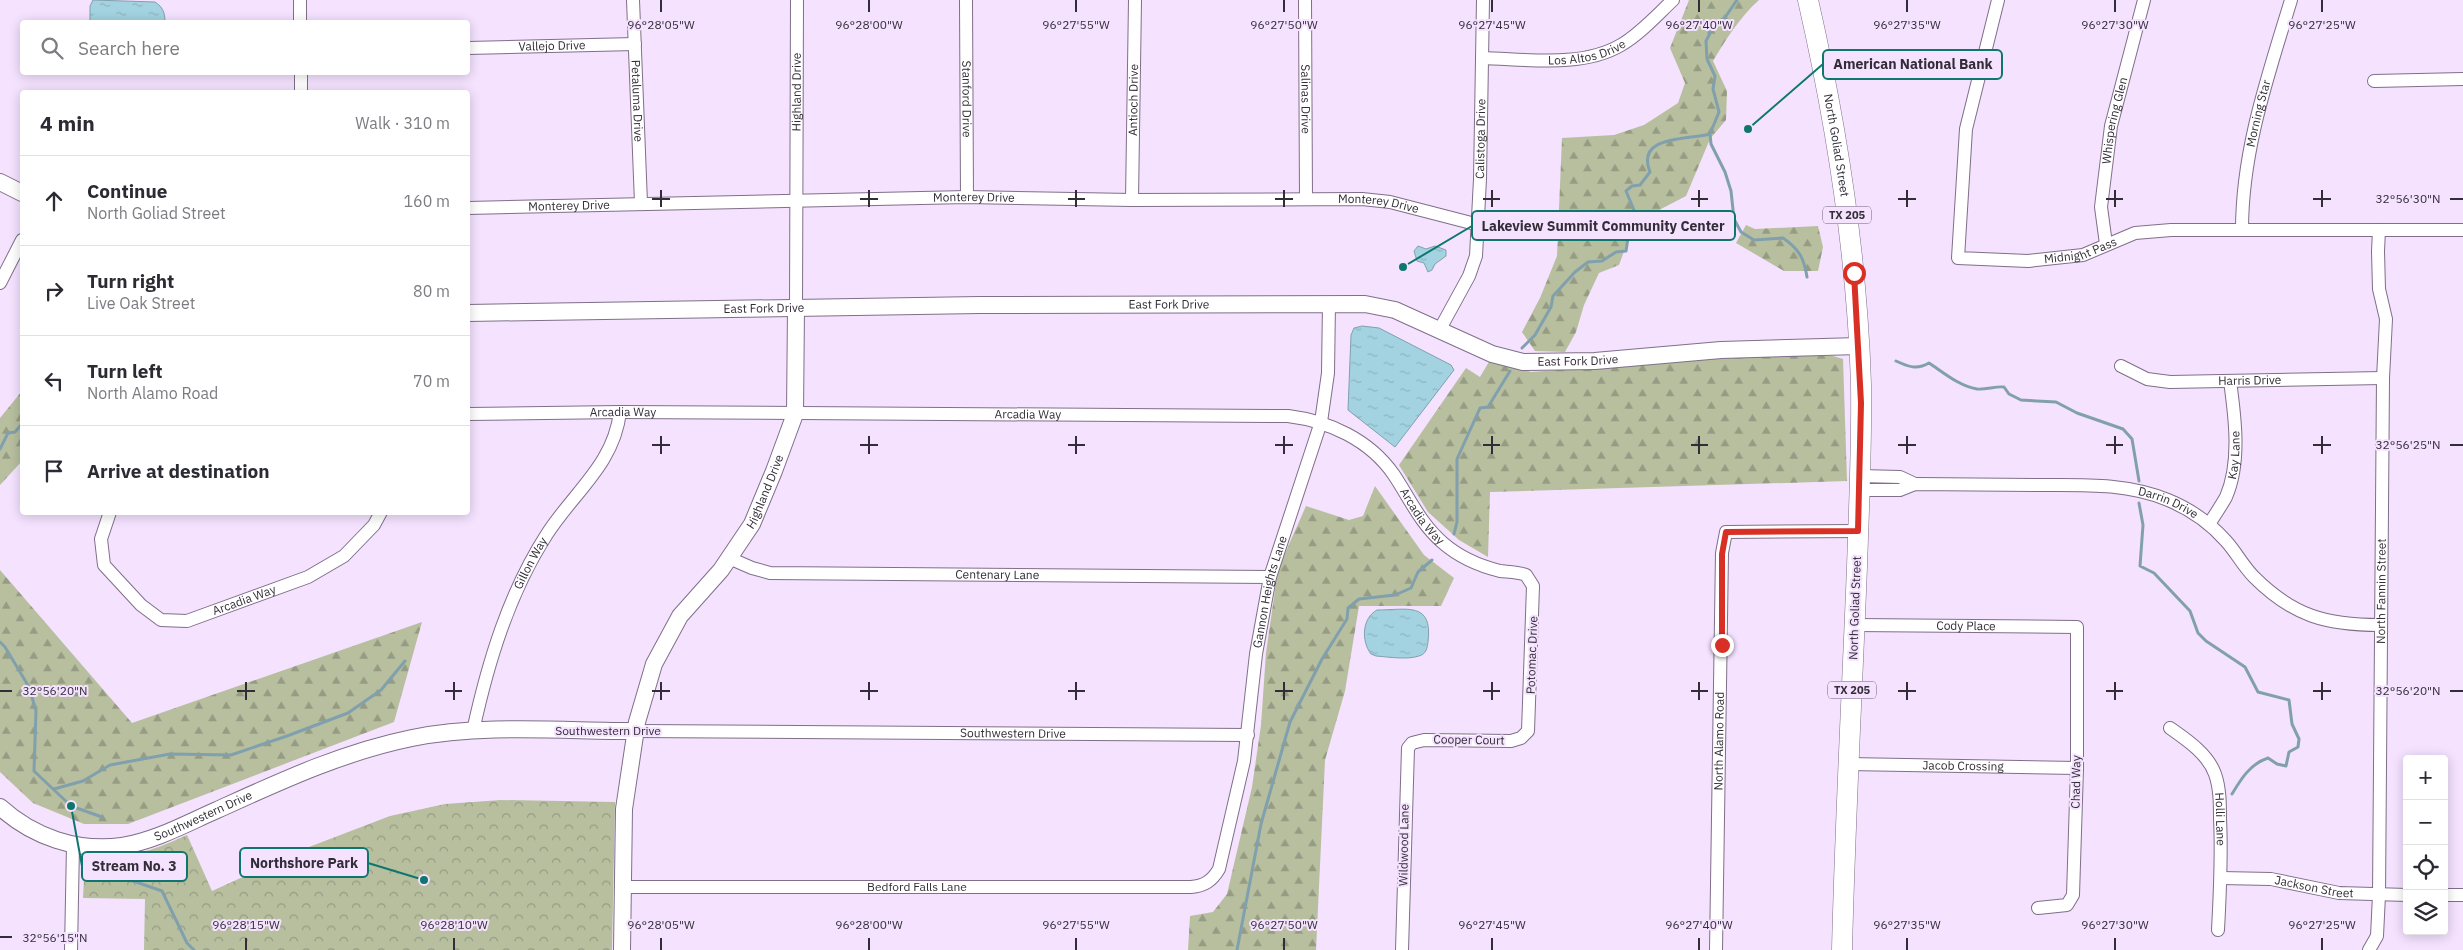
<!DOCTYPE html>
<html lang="en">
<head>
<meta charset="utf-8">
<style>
	body { margin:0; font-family:"IBM Plex Sans",sans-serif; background:#f7f7f7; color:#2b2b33 }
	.controls { position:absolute; right:15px; bottom:15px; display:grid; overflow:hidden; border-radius:5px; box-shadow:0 2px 12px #0003 }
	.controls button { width:45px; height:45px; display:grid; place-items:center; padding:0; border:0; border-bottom:1px solid #e1e1e2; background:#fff; color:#2b2b33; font:25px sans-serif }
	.stop { position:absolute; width:15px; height:15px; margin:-11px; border:4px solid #d93025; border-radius:50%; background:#fff }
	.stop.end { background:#d93025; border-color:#fff; box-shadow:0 1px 5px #0008 }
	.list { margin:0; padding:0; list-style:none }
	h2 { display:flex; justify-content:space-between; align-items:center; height:65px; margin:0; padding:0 20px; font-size:21px }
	h2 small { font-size:16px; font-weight:400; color:#7c7c81 }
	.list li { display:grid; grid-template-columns:32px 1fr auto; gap:15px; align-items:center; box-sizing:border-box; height:90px; padding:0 20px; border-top:1px solid #e1e1e2 }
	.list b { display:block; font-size:19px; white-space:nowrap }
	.list p { margin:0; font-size:16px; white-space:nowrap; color:#7c7c81 }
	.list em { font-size:16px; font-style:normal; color:#7c7c81 }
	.icon { flex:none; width:28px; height:28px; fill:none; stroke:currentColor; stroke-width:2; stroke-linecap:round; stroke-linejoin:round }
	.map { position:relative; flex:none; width:2463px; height:950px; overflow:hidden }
	.search { position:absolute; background:#fff; box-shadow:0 2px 12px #0003; left:20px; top:20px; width:450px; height:55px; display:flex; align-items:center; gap:12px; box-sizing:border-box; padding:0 18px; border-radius:5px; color:#7c7c81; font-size:19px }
	.panel { position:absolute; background:#fff; box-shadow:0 2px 12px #0003; left:20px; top:90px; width:450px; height:425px; border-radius:5px }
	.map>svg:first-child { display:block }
	.forest { fill:url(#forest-firs) }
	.park { fill:url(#park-crowns) }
	.water { fill:url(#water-ripples); stroke:#81a0ae }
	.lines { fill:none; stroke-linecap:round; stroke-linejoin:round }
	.stream { stroke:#81a0ae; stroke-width:3 }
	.minor-casing { stroke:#7f6f88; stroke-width:14 }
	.tertiary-casing { stroke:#7f6f88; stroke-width:18 }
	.primary-casing { stroke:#7f6f88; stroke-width:21 }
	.minor { stroke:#fff; stroke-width:12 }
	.tertiary { stroke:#fff; stroke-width:16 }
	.primary { stroke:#fff; stroke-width:20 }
	.route { stroke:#d93025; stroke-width:6 }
	.ticks { fill:none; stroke:#332d38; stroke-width:2 }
	.labels { text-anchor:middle; stroke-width:4; stroke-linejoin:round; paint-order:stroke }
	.shield { fill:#f4e2ff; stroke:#6d6374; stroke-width:1 }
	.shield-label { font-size:11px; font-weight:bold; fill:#332d38 }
	.street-label { font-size:12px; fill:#332d38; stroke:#f4e2ff }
	.ticks-label { font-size:12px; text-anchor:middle; fill:#332d38; stroke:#f4e2ff; stroke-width:4; stroke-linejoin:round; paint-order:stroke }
	.leader { fill:none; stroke:#0f766e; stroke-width:2 }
	.callout-dot { fill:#0f766e; stroke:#f4e2ff; stroke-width:2 }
	.callout { fill:#f4e2ff; stroke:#0f766e; stroke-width:2 }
	.callout-label { font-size:14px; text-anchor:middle; font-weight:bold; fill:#332d38 }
</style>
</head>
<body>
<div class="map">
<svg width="2463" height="950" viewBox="0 0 2463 950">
	<defs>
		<pattern id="forest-firs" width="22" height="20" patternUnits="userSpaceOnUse" patternTransform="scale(1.25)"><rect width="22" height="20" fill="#b7bf9f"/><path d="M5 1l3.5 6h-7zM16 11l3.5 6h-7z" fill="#959c83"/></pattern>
		<pattern id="park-crowns" width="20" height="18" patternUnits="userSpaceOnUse" patternTransform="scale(1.25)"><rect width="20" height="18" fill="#b7bf9f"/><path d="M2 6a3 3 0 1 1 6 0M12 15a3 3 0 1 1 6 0" fill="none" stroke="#959c83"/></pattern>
		<pattern id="water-ripples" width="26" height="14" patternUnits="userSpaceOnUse" patternTransform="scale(1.25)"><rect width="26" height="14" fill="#a3d2e0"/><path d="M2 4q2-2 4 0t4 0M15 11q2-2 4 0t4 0" fill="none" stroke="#8db5c1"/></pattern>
	</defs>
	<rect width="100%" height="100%" fill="#f4e2ff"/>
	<path class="forest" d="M 1689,0 L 1759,0 C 1739,18 1727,38 1713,61 L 1727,91 L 1726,120 L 1710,139 L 1686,196 L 1661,209 L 1630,235 L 1619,265 L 1599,273 L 1584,305 L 1576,332 L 1565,352 L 1535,351 L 1522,332 L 1540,298 L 1557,256 L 1562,138 L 1614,135 L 1644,125 L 1678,103 L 1685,83 L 1670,48 Z
		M 1746,225 L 1755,229 L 1818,226 L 1823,247 L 1818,271 L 1784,271 L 1736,243 Z
		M 1753,355 L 1833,356 L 1843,359 L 1847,481 L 1490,492 L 1488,557 L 1459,540 L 1428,512 L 1399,465 L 1466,368 L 1480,377 L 1490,360 L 1531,372 Z
		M 22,391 L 22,461 L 0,485 L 0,418 Z
		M 1375,486 L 1424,555 L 1454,578 L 1441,606 L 1359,606 L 1345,691 L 1325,760 L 1316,950 L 1188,950 L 1190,916 L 1213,912 L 1227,894 L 1252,787 L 1261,725 L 1266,653 L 1278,569 L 1306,506 L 1349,520 L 1363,516 Z
		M 0,570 L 132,723 L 422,622 L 394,722 L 128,824 L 84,824 L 33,803 L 0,772 Z"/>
	<path class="park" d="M 501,800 L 615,802 L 612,950 L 144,950 L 145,899 L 83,898 L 85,858 C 130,858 147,853 187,835 L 212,891 L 309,847 L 390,816 L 445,804 Z"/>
	<path class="water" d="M 93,0 L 155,2 C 163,7 165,13 165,22 L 90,22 L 90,6 Z
		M 1418,246 L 1426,249 L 1435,246 L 1446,250 L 1446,256 L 1435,264 L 1432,270 L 1428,272 L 1424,263 L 1417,261 L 1414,251 Z
		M 1362,326 L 1379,328 L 1451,365 L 1454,370 L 1395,447 L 1348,410 L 1351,335 L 1354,328 Z
		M 1377,610 C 1407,610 1433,601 1428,642 C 1427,649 1426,654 1419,656 C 1407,660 1389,657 1376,656 L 1371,654 C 1361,641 1362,618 1377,610 Z"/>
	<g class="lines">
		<path class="stream" d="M 1710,134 L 1711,144 L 1725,172 L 1731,191 L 1734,219 L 1741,232 L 1754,240 L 1783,238 C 1799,249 1804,258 1807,277
			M 1522,348 L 1535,335 L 1551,307 L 1553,296 L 1575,272 L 1588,262 L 1602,261 L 1616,252 L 1626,251 L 1628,238 L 1639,231 L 1639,222 L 1626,191 L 1632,186 L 1640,185 L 1650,172 C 1635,135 1688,140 1710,134 L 1719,112 L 1713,89 L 1715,76 L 1707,59 L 1706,41 L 1716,22 L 1724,19 L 1737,0
			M 1896,361 C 1909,367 1917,370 1929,363 C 1943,372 1959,386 1977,389 C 1986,390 1995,386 2004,387 L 2009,394 L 2021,400 L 2056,402 L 2077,413 L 2123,429 L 2132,439 L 2139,481
			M 0,449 L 8,433 L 15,432 L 22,424
			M 2139,503 L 2143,525 L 2140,566 L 2154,573 L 2190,611 L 2198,633 L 2206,641 L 2245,667 L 2258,692 L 2289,700 L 2292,724 L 2299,739 L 2298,747 L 2289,752 L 2286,766 L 2277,764 L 2268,758 C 2250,764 2241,779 2232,794
			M 1454,534 L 1457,522 L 1457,459 L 1480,408 L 1488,407 L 1510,371
			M 0,642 L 5,647 L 29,687 L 36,711 L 34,771 L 71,806 L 102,817
			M 54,789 L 83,781 L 110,765 L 170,754 L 231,755 L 287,736 L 348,713 L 381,690 L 405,661
			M 113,874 L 162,891 L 187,943 L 194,950
			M 1237,950 L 1261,824 L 1290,722 L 1322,659 L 1347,619 L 1348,608 L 1359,599 L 1395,595 L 1411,588 L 1418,572 L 1432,560"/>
		<defs>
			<g id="minor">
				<path d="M 300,0 L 300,22"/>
				<path id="s1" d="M 633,0 L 641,203"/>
				<path id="s2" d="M 966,0 L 967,197"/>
				<path id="s3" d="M 1305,0 L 1306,199"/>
				<path id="s4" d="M 1998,0 L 1966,129 L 1958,258 L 2028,261 L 2083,255 L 2135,233 L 2171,230 L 2463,230"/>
				<path id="s5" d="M 468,48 L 635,44"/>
				<path id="s6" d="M 1482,58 C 1527,59 1582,68 1621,45 C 1640,34 1657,15 1673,0"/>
				<path d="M 301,72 L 301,92"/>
				<path d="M 2374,81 L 2463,79"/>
				<path id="s7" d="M 1132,200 L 1135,0"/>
				<path id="s8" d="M 468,208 L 967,197 L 1132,200 L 1362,199 L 1390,202 L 1479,225"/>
				<path id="s9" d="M 2242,230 C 2242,150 2268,76 2291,0"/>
				<path id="s10" d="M 2106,244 L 2101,207 L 2111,126 L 2144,0"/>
				<path d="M 0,283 L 22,240"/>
				<path id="s11" d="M 796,308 L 797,0"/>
				<path id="s12" d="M 1440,329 L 1469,276 L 1476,256 L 1480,179 L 1483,0"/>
				<path id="s13" d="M 2121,366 L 2147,379 L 2170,382 L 2383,378"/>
				<path id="s14" d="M 468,414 L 620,412 L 1288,416 C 1329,421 1370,440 1394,475 C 1410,499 1420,523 1443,543 C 1458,556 1480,566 1500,571 C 1509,572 1518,572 1526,575 L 1533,586 L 1528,731 L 1521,738 L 1511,741 L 1424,740 L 1412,743 L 1408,748 L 1402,950"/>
				<path d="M 1860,476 L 1900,477 L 1915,484"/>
				<path id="s15" d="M 1860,490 L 1900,490 L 1915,484 C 1957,484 1999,485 2040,485 C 2084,485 2127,483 2168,500 C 2190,509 2210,523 2226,541 C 2236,552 2243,566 2254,577 C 2293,616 2326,625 2380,625"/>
				<path id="s16" d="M 110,512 L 101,539 L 104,565 L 141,605 L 161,620 L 187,621 L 308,577 L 344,556 L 374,525 L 381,512"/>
				<path id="s17" d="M 2209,524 C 2215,515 2221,506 2226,497 C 2241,463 2235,417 2230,381"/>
				<path id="s18" d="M 729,558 L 752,568 L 770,573 L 1270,577"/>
				<path id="s19" d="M 1855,625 L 2077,627 L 2077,768 L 2073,895 L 2067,905 L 2038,908"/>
				<path id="s20" d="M 2170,728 C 2187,740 2208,754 2215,774 C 2220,788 2220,804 2220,819 C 2222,856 2220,893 2218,930"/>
				<path id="s21" d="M 473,731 C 488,662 509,593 547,534 C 574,492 614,464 620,412"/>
				<path id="s22" d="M 634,731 L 1248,735"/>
				<path id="s23" d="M 1848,764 L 2077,768"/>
				<path id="s24" d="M 2221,878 L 2271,879 L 2339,893 L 2407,895"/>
				<path id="s25" d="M 623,887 L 1191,887 C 1204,886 1212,881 1219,869 L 1244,761 L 1256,654 L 1270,577 L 1321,422 L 1328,373 L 1329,303"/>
				<path d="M 2444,895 L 2463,895"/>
				<path d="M 71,950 L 73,845"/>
				<path id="s26" d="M 1716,950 L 1722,553 L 1726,532 L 1858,531"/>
				<path id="s27" d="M 2369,950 L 2377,936 L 2379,895 L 2383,378 L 2386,319 L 2379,289 L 2378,251 L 2379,230"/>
			</g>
			<g id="tertiary">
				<path d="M 0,182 L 22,193"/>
				<path id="s28" d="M 468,313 L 980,305 L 1365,304 L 1395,310 L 1492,354 L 1523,362 L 1595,361 L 1721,350 L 1859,346"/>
				<path id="s29" d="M 0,807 C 33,837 77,852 122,846 C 155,841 187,823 217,810 C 281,781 343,752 412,738 C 482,724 563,731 634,731"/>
				<path id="s30" d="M 622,950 L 624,809 L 637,722 L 654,664 L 680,616 L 721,570 L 752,524 L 774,471 L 795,414 L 796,308"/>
			</g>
			<g id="primary">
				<path id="s31" d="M 1808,0 C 1837,127 1857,254 1861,384 C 1862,445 1859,506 1857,567 C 1852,694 1845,822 1842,950"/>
			</g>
		</defs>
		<use href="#minor" class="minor-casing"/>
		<use href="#tertiary" class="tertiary-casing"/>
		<use href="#primary" class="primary-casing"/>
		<use href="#minor" class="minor"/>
		<use href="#tertiary" class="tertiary"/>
		<use href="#primary" class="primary"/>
	</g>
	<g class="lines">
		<path class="route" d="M 1722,645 L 1722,554 L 1726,532 L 1858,531 L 1861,403 L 1854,273"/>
	</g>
	<path class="ticks" d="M 661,0 L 661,12M 869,0 L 869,12M 1076,0 L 1076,12M 1284,0 L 1284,12M 1492,0 L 1492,12M 1699,0 L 1699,12M 1907,0 L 1907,12M 2115,0 L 2115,12M 2322,0 L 2322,12M 661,190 L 661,207M 869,190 L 869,207M 1076,190 L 1076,207M 1284,190 L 1284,207M 1492,190 L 1492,207M 1699,190 L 1699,207M 1907,190 L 1907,207M 2115,190 L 2115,207M 2322,190 L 2322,207M 652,199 L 670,199M 860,199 L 878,199M 1068,199 L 1085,199M 1275,199 L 1293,199M 1483,199 L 1500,199M 1691,199 L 1708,199M 1898,199 L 1916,199M 2106,199 L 2123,199M 2313,199 L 2331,199M 2450,199 L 2463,199M 661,436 L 661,454M 869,436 L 869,454M 1076,436 L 1076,454M 1284,436 L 1284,454M 1492,436 L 1492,454M 1699,436 L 1699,454M 1907,436 L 1907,454M 2115,436 L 2115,454M 2322,436 L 2322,454M 652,445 L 670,445M 860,445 L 878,445M 1068,445 L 1085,445M 1275,445 L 1293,445M 1483,445 L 1500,445M 1691,445 L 1708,445M 1898,445 L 1916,445M 2106,445 L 2123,445M 2313,445 L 2331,445M 2450,445 L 2463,445M 246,682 L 246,700M 454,682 L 454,700M 661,682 L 661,700M 869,682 L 869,700M 1076,682 L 1076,700M 1284,682 L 1284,700M 1492,682 L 1492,700M 1699,682 L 1699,700M 1907,682 L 1907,700M 2115,682 L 2115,700M 2322,682 L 2322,700M 0,691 L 12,691M 237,691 L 255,691M 445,691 L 462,691M 652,691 L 670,691M 860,691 L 878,691M 1068,691 L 1085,691M 1275,691 L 1293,691M 1483,691 L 1500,691M 1691,691 L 1708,691M 1898,691 L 1916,691M 2106,691 L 2123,691M 2313,691 L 2331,691M 2450,691 L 2463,691M 0,937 L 12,937M 246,938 L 246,950M 454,938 L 454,950M 661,938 L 661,950M 869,938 L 869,950M 1076,938 L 1076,950M 1284,938 L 1284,950M 1492,938 L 1492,950M 1699,938 L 1699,950M 1907,938 L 1907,950M 2115,938 L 2115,950M 2322,938 L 2322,950"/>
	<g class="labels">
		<g class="shield">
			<rect x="1823" y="206.5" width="48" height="17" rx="4"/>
			<rect x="1828" y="681.5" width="48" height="17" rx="4"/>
		</g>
		<g class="shield-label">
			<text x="1847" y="219">TX 205</text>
			<text x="1852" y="694">TX 205</text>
		</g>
		<g class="street-label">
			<text dy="4" stroke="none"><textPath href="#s5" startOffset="84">Vallejo Drive</textPath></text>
			<text dy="4" stroke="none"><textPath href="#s6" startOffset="106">Los Altos Drive</textPath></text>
			<text dy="4" stroke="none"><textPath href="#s11" startOffset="216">Highland Drive</textPath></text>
			<text dy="4" stroke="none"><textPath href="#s2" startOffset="99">Stanford Drive</textPath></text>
			<text dy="4" stroke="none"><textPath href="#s3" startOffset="99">Salinas Drive</textPath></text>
			<text dy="4" stroke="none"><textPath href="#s7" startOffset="100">Antioch Drive</textPath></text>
			<text dy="4" stroke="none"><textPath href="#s1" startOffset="101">Petaluma Drive</textPath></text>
			<text dy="4" stroke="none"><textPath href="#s9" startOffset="118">Morning Star</textPath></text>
			<text dy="4" stroke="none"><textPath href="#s10" startOffset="125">Whispering Glen</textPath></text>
			<text dy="4" stroke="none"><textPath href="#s12" startOffset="199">Calistoga Drive</textPath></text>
			<text dy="4" stroke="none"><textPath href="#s31" startOffset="148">North Goliad Street</textPath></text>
			<text dy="4" stroke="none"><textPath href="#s8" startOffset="506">Monterey Drive</textPath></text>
			<text dy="4" stroke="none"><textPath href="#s8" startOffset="101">Monterey Drive</textPath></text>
			<text dy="4" stroke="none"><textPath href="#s8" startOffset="911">Monterey Drive</textPath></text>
			<text dy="4" stroke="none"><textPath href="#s4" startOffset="386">Midnight Pass</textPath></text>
			<text dy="4" stroke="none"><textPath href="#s28" startOffset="701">East Fork Drive</textPath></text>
			<text dy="4" stroke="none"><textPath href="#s28" startOffset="296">East Fork Drive</textPath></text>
			<text dy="4" stroke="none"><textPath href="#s28" startOffset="1121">East Fork Drive</textPath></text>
			<text dy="4" stroke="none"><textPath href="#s13" startOffset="132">Harris Drive</textPath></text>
			<text dy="4" stroke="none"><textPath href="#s14" startOffset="155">Arcadia Way</textPath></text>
			<text dy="4" stroke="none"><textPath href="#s14" startOffset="560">Arcadia Way</textPath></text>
			<text dy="4" stroke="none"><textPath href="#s17" startOffset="75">Kay Lane</textPath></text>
			<text dy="4" stroke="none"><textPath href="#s30" startOffset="496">Highland Drive</textPath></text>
			<text dy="4" stroke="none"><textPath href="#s15" startOffset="312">Darrin Drive</textPath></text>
			<text dy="4" stroke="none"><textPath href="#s14" startOffset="995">Arcadia Way</textPath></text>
			<text dy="4" stroke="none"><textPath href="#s21" startOffset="178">Gillon Way</textPath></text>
			<text dy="4" stroke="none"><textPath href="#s18" startOffset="271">Centenary Lane</textPath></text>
			<text dy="4" stroke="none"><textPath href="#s27" startOffset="361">North Fannin Street</textPath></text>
			<text dy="4" stroke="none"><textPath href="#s25" startOffset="885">Gannon Heights Lane</textPath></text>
			<text dy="4" stroke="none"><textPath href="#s16" startOffset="221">Arcadia Way</textPath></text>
			<text transform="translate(1855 608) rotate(-88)" y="4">North Goliad Street</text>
			<text dy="4" stroke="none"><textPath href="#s19" startOffset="111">Cody Place</textPath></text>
			<text transform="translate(1532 655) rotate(-88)" y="4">Potomac Drive</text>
			<text x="608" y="735">Southwestern Drive</text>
			<text dy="4" stroke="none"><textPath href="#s22" startOffset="379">Southwestern Drive</textPath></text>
			<text transform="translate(1469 740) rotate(1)" y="4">Cooper Court</text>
			<text dy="4" stroke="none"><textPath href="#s26" startOffset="209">North Alamo Road</textPath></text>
			<text dy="4" stroke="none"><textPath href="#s23" startOffset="115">Jacob Crossing</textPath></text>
			<text transform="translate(2076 782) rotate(-89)" y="4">Chad Way</text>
			<text dy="4" stroke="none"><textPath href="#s29" startOffset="219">Southwestern Drive</textPath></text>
			<text dy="4" stroke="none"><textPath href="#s20" startOffset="111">Holli Lane</textPath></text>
			<text transform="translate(1404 845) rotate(-89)" y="4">Wildwood Lane</text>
			<text dy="4" stroke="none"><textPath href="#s25" startOffset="294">Bedford Falls Lane</textPath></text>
			<text dy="4" stroke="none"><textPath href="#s24" startOffset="94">Jackson Street</textPath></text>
		</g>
	</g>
	<g class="ticks-label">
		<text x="661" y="29">96°28'05"W</text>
		<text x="869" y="29">96°28'00"W</text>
		<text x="1076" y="29">96°27'55"W</text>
		<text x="1284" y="29">96°27'50"W</text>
		<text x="1492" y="29">96°27'45"W</text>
		<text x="1699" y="29">96°27'40"W</text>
		<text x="1907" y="29">96°27'35"W</text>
		<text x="2115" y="29">96°27'30"W</text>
		<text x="2322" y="29">96°27'25"W</text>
		<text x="2408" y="203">32°56'30"N</text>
		<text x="2408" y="449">32°56'25"N</text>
		<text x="55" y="695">32°56'20"N</text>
		<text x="2408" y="695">32°56'20"N</text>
		<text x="246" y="929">96°28'15"W</text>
		<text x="454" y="929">96°28'10"W</text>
		<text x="661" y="929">96°28'05"W</text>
		<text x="869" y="929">96°28'00"W</text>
		<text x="1076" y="929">96°27'55"W</text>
		<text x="1284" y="929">96°27'50"W</text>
		<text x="1492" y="929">96°27'45"W</text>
		<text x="1699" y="929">96°27'40"W</text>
		<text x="1907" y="929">96°27'35"W</text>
		<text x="2115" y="929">96°27'30"W</text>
		<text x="2322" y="929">96°27'25"W</text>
		<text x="55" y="942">32°56'15"N</text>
	</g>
	<path class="leader" d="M1748 129L1823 64M1403 267L1472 226M424 880L368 863M71 806L82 866"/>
	<g class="callout-dot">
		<circle cx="1748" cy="129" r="5"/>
		<circle cx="1403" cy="267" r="5"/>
		<circle cx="424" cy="880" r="5"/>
		<circle cx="71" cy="806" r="5"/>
	</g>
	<g class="callout">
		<rect x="1823" y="50" width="179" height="29" rx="5"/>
		<rect x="1472" y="211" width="263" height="29" rx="5"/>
		<rect x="240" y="848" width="128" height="29" rx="5"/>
		<rect x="82" y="852" width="105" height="29" rx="5"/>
	</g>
	<g class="callout-label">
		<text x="1913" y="69">American National Bank</text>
		<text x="1603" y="231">Lakeview Summit Community Center</text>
		<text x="304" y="868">Northshore Park</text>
		<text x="134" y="871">Stream No. 3</text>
	</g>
</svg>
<div class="controls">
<button>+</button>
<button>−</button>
<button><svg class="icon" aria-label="locate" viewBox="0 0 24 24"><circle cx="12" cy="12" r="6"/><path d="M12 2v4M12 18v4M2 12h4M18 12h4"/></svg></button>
<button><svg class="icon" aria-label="layers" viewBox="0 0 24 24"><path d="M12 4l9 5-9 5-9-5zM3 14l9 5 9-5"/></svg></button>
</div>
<div class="stop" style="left:1854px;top:273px"></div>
<div class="stop end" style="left:1722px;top:645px"></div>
<div class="search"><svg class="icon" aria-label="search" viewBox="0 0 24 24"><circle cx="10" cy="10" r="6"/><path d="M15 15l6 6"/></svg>Search here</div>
<section class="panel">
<h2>4 min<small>Walk · 310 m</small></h2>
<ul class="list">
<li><svg class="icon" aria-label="ahead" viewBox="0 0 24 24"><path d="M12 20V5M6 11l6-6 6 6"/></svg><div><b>Continue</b><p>North Goliad Street</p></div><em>160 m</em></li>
<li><svg class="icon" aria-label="right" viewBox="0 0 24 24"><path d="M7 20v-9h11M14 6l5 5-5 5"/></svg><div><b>Turn right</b><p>Live Oak Street</p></div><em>80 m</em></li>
<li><svg class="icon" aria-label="left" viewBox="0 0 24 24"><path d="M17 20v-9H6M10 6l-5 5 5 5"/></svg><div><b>Turn left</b><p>North Alamo Road</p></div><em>70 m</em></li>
<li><svg class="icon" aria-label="arrive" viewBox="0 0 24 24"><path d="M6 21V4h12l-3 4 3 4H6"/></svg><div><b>Arrive at destination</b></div></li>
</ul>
</section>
</div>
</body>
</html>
